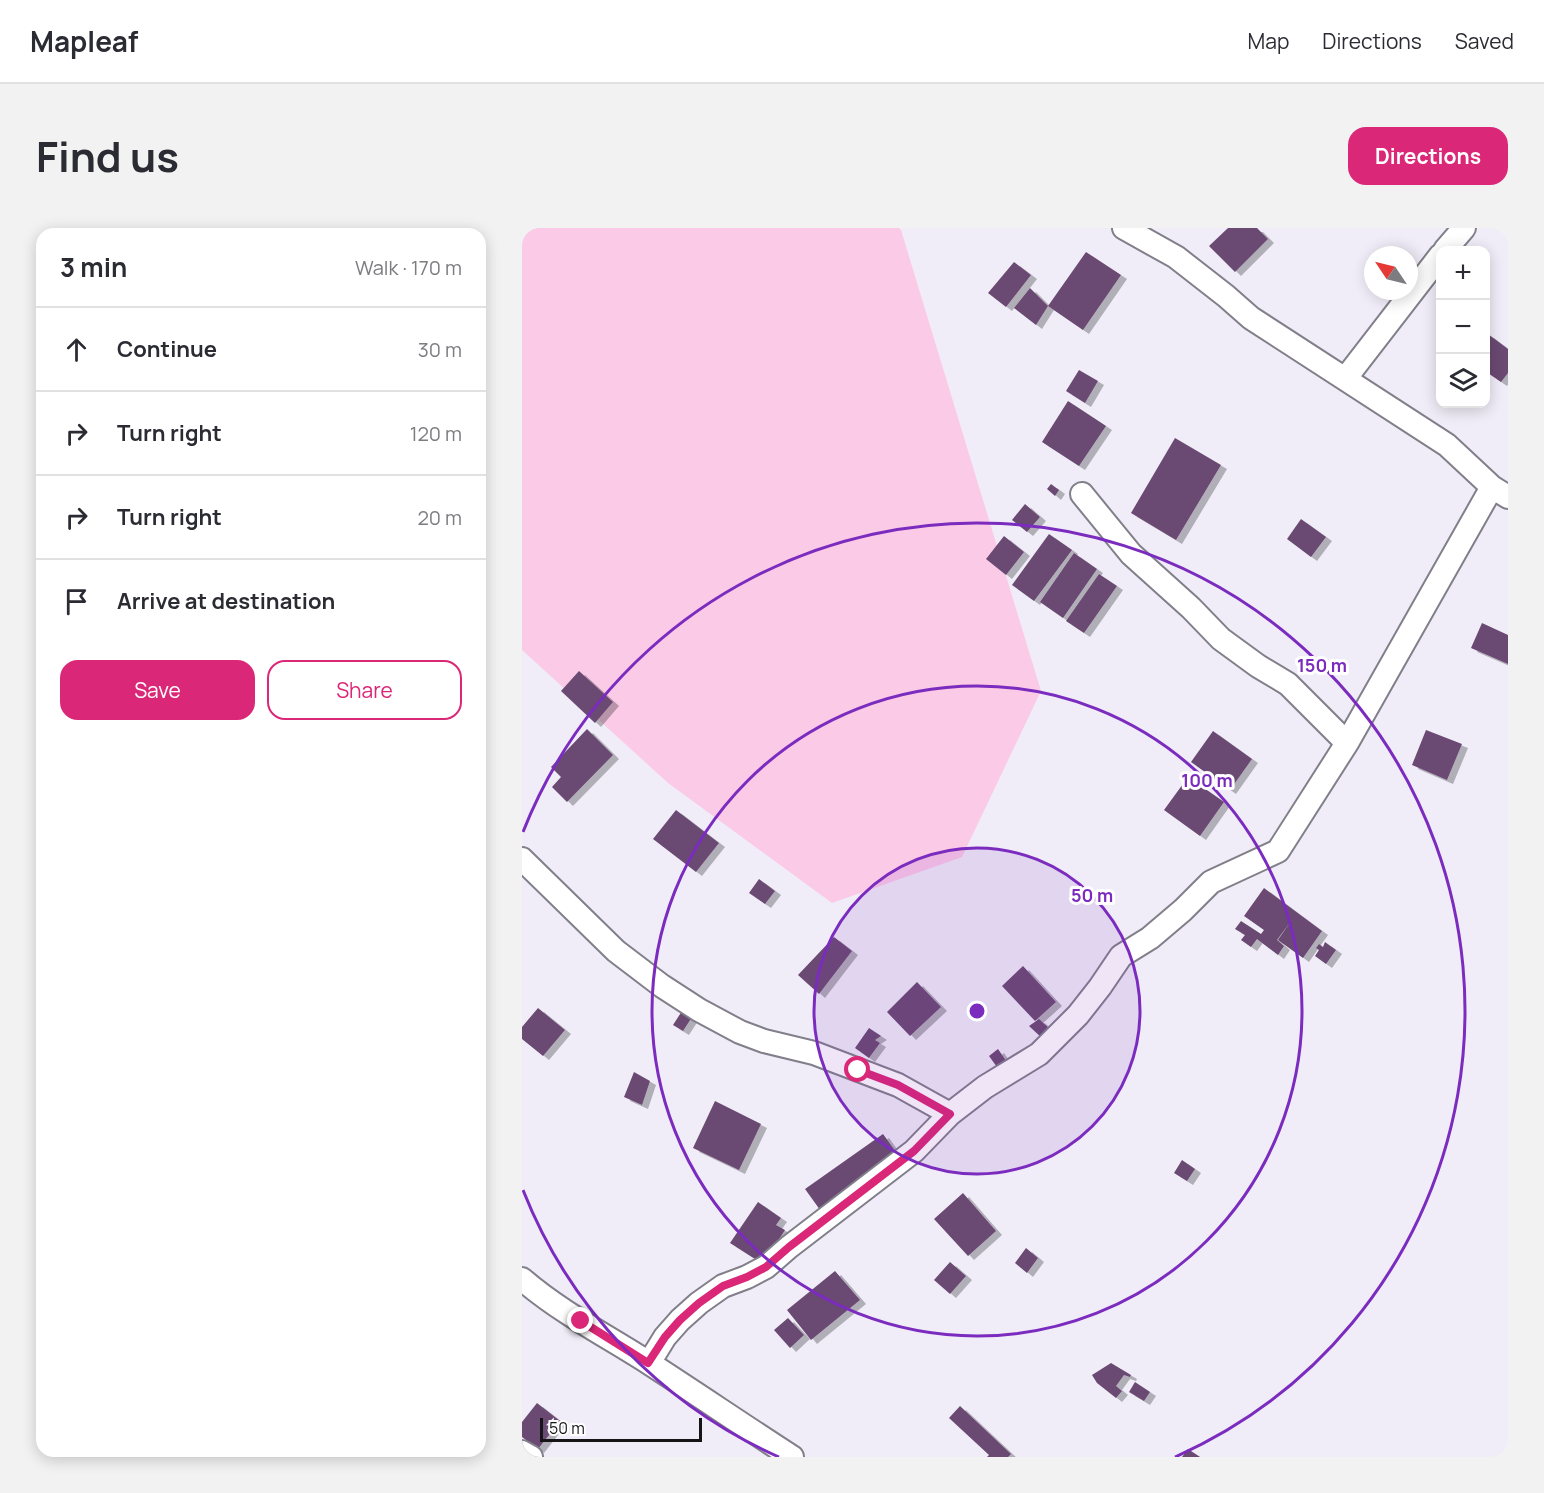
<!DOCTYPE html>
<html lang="en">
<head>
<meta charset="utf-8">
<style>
	body { margin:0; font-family:Manrope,sans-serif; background:#f2f2f3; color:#2b2b33 }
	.controls { position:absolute; right:18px; top:18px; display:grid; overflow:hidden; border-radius:12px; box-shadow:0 3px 15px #0003 }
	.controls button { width:54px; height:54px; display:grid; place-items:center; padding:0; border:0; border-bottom:2px solid #e1e1e2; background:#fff; color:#2b2b33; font:30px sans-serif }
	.compass { position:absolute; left:842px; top:18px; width:54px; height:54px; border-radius:50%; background:#fff; box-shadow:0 3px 15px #0003; rotate:305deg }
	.scale { position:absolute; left:18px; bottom:15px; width:162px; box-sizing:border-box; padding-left:6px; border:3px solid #151518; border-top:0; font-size:16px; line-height:21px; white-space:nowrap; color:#151518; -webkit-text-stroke:4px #fff; paint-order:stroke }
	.stop { position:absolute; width:18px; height:18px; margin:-14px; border:4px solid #db2777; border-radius:50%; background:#fff }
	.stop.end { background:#db2777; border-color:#fff; box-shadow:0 2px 6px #0008 }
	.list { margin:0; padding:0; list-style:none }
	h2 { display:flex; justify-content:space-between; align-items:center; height:78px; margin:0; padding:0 24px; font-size:26px }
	h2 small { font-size:20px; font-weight:400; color:#7c7c81 }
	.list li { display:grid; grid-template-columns:39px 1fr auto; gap:18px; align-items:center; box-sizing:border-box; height:84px; padding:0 24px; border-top:2px solid #e1e1e2 }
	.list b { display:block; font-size:22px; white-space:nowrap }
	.list em { font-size:20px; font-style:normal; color:#7c7c81 }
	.actions { display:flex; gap:12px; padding:18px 24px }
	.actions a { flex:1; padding:14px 0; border:2px solid #db2777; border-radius:18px; text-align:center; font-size:21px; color:#db2777 }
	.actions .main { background:#db2777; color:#fff }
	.icon { flex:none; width:33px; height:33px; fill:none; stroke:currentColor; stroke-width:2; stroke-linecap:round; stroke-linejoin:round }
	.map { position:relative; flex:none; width:986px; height:1229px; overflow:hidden; border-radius:18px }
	header { display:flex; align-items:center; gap:36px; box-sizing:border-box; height:84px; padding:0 30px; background:#fff; border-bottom:2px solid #e1e1e2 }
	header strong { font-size:28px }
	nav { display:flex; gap:33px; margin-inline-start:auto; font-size:21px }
	.intro { display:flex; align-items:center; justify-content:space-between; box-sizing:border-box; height:144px; padding:0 36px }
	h1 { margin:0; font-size:42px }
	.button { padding:15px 27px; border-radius:18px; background:#db2777; color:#fff; font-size:21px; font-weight:700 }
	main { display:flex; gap:36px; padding:0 36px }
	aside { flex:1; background:#fff; border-radius:18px; box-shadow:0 3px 15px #0003 }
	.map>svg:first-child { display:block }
	.green { fill:#fbcae6 }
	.building { fill:#6b4a72; filter:url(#shadow) }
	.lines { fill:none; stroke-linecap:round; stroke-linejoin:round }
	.minor-casing { stroke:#817f89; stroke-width:26 }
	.minor { stroke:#fff; stroke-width:22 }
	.route { stroke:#db2777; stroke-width:8 }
	.ring { fill:none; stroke:#7b2cbf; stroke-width:3 }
	.centre { fill:#7b2cbf; stroke:#fff; stroke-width:3 }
	.ring-label { font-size:18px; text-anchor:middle; font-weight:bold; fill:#7b2cbf; stroke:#fff; stroke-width:6; stroke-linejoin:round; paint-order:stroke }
</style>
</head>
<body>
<header>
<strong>Mapleaf</strong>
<nav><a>Map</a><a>Directions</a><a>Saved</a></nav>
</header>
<div class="intro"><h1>Find us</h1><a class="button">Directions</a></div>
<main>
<aside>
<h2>3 min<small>Walk · 170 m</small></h2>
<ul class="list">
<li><svg class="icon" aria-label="ahead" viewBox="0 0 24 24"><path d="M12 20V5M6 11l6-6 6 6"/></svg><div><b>Continue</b></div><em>30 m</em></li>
<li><svg class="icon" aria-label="right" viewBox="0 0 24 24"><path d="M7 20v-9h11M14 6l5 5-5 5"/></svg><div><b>Turn right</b></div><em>120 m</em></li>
<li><svg class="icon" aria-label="right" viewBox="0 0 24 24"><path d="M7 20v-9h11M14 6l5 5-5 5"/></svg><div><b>Turn right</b></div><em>20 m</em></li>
<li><svg class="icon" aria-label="arrive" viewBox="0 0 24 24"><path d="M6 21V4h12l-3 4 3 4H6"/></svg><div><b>Arrive at destination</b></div></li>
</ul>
<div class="actions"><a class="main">Save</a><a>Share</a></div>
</aside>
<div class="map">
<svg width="986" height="1229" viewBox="0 0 986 1229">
	<defs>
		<filter id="shadow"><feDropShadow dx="6" dy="4" stdDeviation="0" flood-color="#0004"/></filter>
	</defs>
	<rect width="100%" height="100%" fill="#f0edf8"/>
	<path class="green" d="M 0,0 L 377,0 L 379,2 L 519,463 L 440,629 L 310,675 L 146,555 L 0,422 Z"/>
	<path class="building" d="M 706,0 L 735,0 L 746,11 L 713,44 L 687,18 Z
		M 564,24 L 599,47 L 561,102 L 526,78 Z
		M 492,34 L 509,47 L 484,79 L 466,65 Z
		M 508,60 L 526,78 L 514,97 L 492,80 Z
		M 966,106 L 986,121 L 986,145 L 979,154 L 963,143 L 963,109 Z
		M 557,142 L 576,153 L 563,175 L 544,163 Z
		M 546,173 L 584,198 L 557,238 L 520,214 Z
		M 653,210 L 699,237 L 654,312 L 609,285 Z
		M 529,256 L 537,262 L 533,268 L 525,261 Z
		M 503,276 L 518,289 L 505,304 L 490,292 Z
		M 779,291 L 804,309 L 789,329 L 765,311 Z
		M 527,306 L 550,322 L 512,373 L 490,357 Z
		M 482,308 L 502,324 L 484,347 L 464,331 Z
		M 552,325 L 575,341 L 541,390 L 518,374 Z
		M 577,346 L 595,358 L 562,405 L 544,393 Z
		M 960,395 L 986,407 L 986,436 L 949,420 Z
		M 57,443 L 91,474 L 73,495 L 39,463 Z
		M 65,501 L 91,527 L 45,574 L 30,559 L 39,549 L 29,539 Z
		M 904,502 L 940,516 L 925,552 L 890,537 Z
		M 691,503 L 730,531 L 708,562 L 669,534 Z
		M 666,549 L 702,574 L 678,608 L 642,582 Z
		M 154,582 L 197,615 L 174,644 L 131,611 Z
		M 237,651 L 253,663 L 243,676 L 227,665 Z
		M 742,660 L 800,703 L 781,730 L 756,712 L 769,693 L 755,712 L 762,718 L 756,727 L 735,711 L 729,719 L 719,712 L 723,707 L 713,701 L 719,693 L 739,706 L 742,702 L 722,688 Z
		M 312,709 L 330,723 L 297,766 L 276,747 Z
		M 803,714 L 814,722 L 804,736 L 793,728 L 797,722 L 794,720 L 797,716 L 801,719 Z
		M 501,738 L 534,774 L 513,793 L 480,758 Z
		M 395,754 L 419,779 L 388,808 L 365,784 Z
		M 16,780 L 43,802 L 21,828 L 0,811 L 0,799 Z
		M 160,783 L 170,789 L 161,803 L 151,797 Z
		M 517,791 L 529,802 L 521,811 L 507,798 Z
		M 347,800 L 359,808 L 353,812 L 358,815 L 347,830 L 333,820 Z
		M 476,821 L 489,840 L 480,846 L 467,828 Z
		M 112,844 L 128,853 L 120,877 L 102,869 Z
		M 193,873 L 239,896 L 217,942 L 171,920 Z
		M 361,906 L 379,931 L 301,986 L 283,961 Z
		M 660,932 L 673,941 L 665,953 L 652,945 Z
		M 441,965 L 474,1003 L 446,1028 L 412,991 Z
		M 236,974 L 259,990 L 254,997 L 263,1002 L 241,1036 L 208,1015 Z
		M 504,1020 L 516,1030 L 505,1045 L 493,1035 Z
		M 428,1034 L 444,1048 L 428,1066 L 412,1052 Z
		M 313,1043 L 338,1072 L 289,1112 L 265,1082 Z
		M 266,1090 L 282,1107 L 268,1120 L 252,1102 Z
		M 589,1135 L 609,1147 L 608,1149 L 602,1147 L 594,1158 L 600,1163 L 594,1170 L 575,1155 L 570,1147 Z
		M 613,1154 L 628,1164 L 622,1173 L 607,1164 Z
		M 15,1175 L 38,1193 L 16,1221 L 0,1209 L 0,1194 Z
		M 438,1178 L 489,1226 L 486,1229 L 465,1229 L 467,1227 L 427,1190 Z
		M 666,1221 L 678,1229 L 660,1229 Z"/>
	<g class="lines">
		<defs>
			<path id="minor" d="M 602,0 L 654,29 L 704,68 L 729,90 L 925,217 L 970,259 L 986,269
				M 923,22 L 942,0
				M 823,151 L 918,28
				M 560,266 L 609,326 L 669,380 L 699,411 L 736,438 L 766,456 L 825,515
				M 0,631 L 94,723 L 140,758 L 177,782 L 218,804 L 242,813 L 292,825 L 376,857 L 428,886
				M 0,1051 C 38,1084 85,1108 127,1135 C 175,1166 222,1198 270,1229
				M 127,1135 L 143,1109 L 158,1092 L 177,1075 L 201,1058 L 225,1049 L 244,1039 L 267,1019 L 392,923 L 428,886 L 463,859 L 517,826 L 556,787 L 578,759 L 599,728 L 628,710 L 661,682 L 689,654 L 756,623 L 825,515 L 970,259
				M 0,1224 L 9,1229"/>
		</defs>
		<use href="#minor" class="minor-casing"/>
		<use href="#minor" class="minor"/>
	</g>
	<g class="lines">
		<path class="route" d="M 59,1093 L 126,1135 L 143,1109 L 158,1092 L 177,1075 L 201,1058 L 225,1049 L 244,1039 L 267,1019 L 392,923 L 428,886 L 376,857 L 336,842"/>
	</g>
	<circle cx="455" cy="783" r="163" fill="#7b2cbf" fill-opacity=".12"/>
	<g class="ring">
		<circle cx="455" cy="783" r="163"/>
		<circle cx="455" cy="783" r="325"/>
		<path d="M257 1229A488 488 0 0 1 1 962M1 604A488 488 0 1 1 653 1229"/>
	</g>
	<circle cx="455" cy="783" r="9" class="centre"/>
	<g class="ring-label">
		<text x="800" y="444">150 m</text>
		<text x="685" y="559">100 m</text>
		<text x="570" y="674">50 m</text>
	</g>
</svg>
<div class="controls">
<button>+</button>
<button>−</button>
<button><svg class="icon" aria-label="layers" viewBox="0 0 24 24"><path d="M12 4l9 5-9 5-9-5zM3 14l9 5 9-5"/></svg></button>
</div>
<svg class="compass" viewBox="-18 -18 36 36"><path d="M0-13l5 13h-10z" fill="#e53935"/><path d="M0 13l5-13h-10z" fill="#7c7c81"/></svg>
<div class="scale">50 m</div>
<div class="stop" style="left:336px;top:842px"></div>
<div class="stop end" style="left:59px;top:1093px"></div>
</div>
</main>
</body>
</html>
